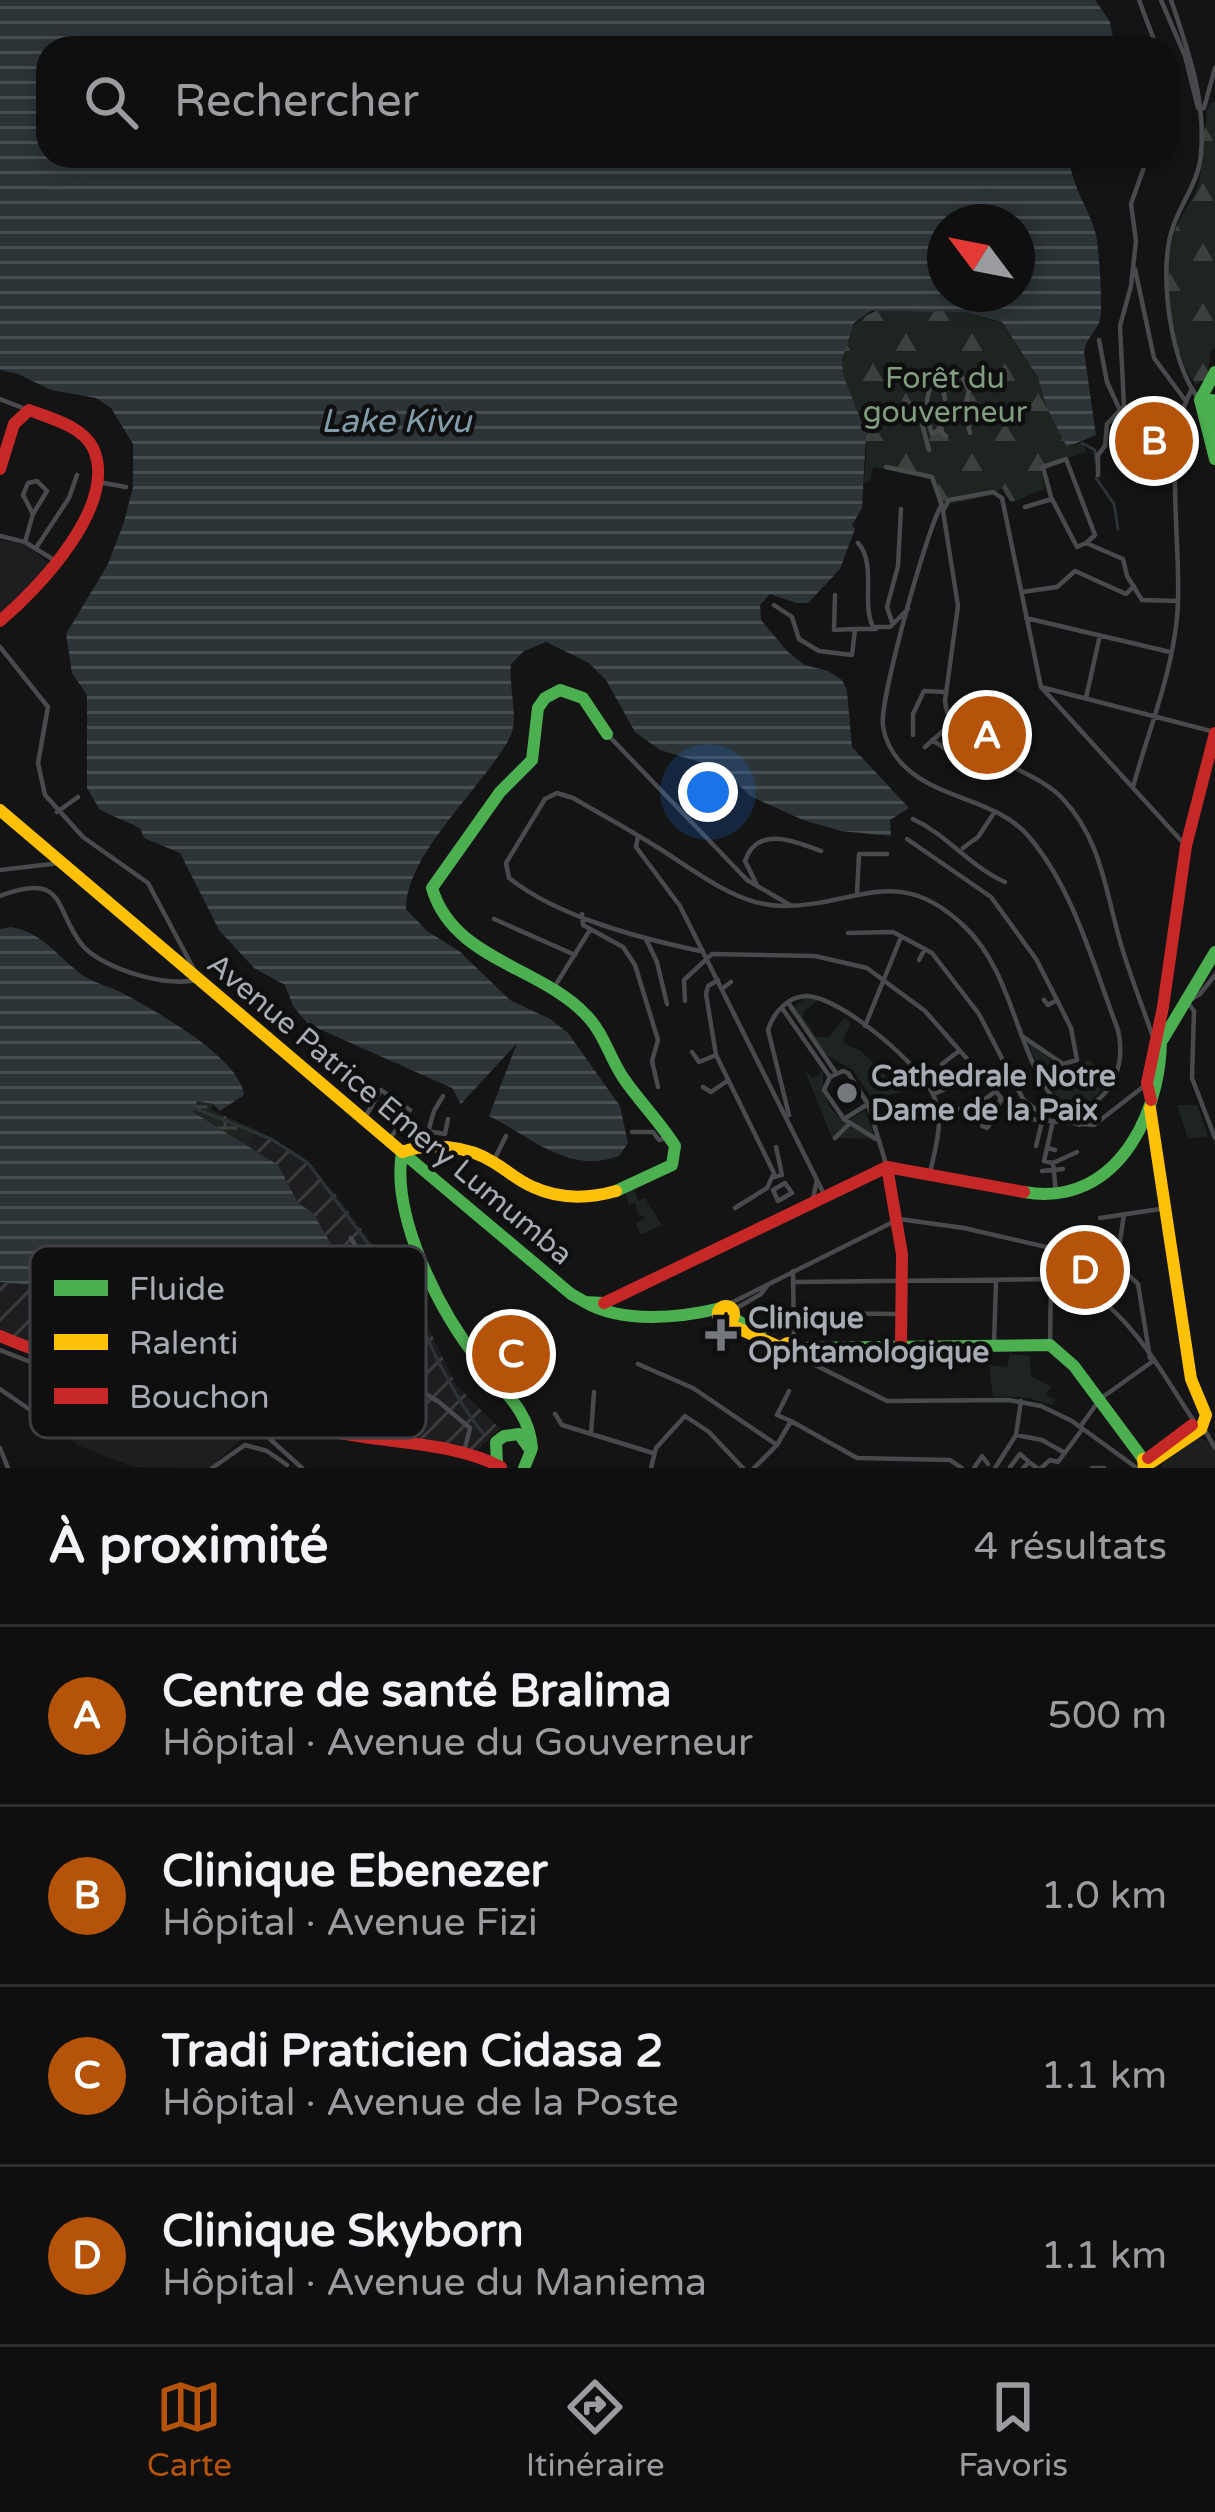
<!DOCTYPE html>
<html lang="fr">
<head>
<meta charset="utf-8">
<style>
	body { margin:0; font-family:"Varela Round",sans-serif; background:#181819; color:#f1f3f6 }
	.compass { position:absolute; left:927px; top:204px; width:108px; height:108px; border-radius:50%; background:#0f0f10; box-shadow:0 6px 18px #0003; rotate:302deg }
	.you { position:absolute; left:708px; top:792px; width:42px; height:42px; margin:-30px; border:9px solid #fff; border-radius:50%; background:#1a73e8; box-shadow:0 0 0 18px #1a73e833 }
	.badge { display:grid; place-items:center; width:78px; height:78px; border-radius:50%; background:#b45309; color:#fff; font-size:39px; font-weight:700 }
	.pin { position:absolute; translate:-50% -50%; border:6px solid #fff; box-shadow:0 3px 12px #0006 }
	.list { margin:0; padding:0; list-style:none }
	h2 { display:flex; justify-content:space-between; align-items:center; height:156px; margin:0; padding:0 48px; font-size:51px }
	h2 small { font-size:39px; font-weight:400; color:#9b9c9f }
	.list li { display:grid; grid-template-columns:78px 1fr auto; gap:36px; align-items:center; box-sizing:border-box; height:180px; padding:0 48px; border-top:3px solid #2f2f30 }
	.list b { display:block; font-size:45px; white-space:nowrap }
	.list p { margin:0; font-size:39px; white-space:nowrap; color:#9b9c9f }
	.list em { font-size:39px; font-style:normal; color:#9b9c9f }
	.icon { flex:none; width:66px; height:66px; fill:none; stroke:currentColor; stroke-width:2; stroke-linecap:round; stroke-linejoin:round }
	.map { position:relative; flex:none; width:1215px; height:1468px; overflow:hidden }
	.search { position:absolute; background:#0f0f10; box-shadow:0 6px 18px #0003; left:36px; right:36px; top:36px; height:132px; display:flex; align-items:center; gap:30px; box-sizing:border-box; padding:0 42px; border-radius:36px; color:#9b9c9f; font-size:45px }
	.sheet { height:876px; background:#0f0f10 }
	nav { display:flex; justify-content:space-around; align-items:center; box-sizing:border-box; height:168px; border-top:3px solid #2f2f30; background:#0f0f10; font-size:33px; color:#9b9c9f }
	nav a { display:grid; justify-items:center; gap:6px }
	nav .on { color:#b45309 }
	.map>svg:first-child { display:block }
	.built { fill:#1e1e20 }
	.industrial { fill:url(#industrial-furrows) }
	.green { fill:#1e241f }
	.forest { fill:url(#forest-firs) }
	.wetland { fill:url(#wetland-marsh) }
	.water { fill:url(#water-rules); fill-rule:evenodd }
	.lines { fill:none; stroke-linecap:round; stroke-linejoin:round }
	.stream { stroke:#2c3438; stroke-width:3 }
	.street { stroke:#494a4d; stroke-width:4.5 }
	.fast { stroke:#4caf50; stroke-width:12 }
	.slow { stroke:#ffc107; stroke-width:12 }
	.jam { stroke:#c62828; stroke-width:12 }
	.poi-dot { fill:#74777c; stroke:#0f0f10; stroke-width:4.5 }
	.labels { text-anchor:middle; stroke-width:9; stroke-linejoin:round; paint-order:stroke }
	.park-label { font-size:30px; fill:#819d7f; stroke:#0f0f10 }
	.poi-label { font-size:30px; font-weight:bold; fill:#a7acb4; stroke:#0f0f10; text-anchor:start }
	.street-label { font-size:30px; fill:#a7acb4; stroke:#0f0f10 }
	.water-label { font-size:33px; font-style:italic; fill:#819dac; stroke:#0f0f10 }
	.key { fill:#0f0f10; stroke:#3d3e41; stroke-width:3 }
	.key-label { font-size:33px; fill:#a7acb4 }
</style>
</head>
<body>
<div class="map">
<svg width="1215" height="1468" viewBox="0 0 1215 1468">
	<defs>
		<pattern id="industrial-furrows" width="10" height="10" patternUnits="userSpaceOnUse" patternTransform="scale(3)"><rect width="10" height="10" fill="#1e1e20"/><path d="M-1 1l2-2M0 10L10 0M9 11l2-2" fill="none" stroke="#3c3c3e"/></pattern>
		<pattern id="forest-firs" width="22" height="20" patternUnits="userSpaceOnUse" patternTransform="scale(3)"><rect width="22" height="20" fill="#1e241f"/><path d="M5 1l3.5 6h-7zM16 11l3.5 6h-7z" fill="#3c413d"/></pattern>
		<pattern id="wetland-marsh" width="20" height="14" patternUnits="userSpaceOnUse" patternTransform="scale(3)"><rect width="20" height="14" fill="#1e241f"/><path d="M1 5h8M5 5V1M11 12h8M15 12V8" fill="none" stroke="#3c413d"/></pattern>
		<pattern id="water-rules" width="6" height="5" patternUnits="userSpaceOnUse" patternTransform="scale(3)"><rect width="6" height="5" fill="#2c3438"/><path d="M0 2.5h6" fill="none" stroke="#484f52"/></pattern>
	</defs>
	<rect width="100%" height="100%" fill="#141415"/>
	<path class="built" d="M 0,540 L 28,546 L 51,565 L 0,618 Z
		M 136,1347 L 185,1347 L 203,1359 L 244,1401 L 252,1418 L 243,1438 L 209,1468 L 133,1467 L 77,1445 L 57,1425 L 48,1409 L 54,1401 L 56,1359 Z
		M 1197,1437 L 1207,1441 L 1215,1452 L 1215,1468 L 1162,1468 L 1162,1464 Z"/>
	<path class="industrial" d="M 259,1131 L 302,1156 L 337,1196 L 419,1308 L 456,1385 L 500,1429 L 477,1450 L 476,1458 L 298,1424 L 232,1377 L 243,1359 L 211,1337 L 218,1310 L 149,1294 L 100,1289 L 79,1292 L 39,1318 L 41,1328 L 61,1337 L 52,1343 L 47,1356 L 0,1339 L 0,1282 L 35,1285 L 57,1280 L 109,1252 L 128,1250 L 187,1257 L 197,1264 L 208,1265 L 246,1304 L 271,1321 L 292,1321 L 312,1314 L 325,1296 L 344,1289 L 345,1268 L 313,1213 L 298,1203 L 278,1165 L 246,1145 Z"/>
	<path class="green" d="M 1160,401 L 1164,430 L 1109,441 L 1113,420 L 1128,408 Z
		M 804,999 L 820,999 L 804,1011 L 803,1017 L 816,1037 L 829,1037 L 844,1018 L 851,1023 L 843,1039 L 845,1044 L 861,1051 L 902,1092 L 872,1099 L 853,1070 L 828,1056 L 789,1010 Z
		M 1031,1041 L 1051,1061 L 1066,1069 L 1089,1060 L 1111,1080 L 1088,1104 L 1069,1107 C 1048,1092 1038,1066 1028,1043 Z
		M 823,1068 C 822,1108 831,1114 866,1133 L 850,1119 L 865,1110 L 876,1139 L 832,1138 L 805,1071 L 813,1078 L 820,1075 Z
		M 1177,1105 L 1197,1105 L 1208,1136 L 1188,1139 Z
		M 634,1188 L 638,1201 L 645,1198 L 662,1225 L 640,1235 L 636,1223 L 645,1217 L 638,1214 L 635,1203 L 629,1205 L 624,1190 Z
		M 1010,1354 L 1030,1356 L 1031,1376 L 1050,1386 L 1054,1382 L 1046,1395 L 1055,1400 L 1052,1405 L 1028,1398 L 993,1396 L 989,1365 L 1007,1367 Z"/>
	<path class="forest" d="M 1215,102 L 1215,348 L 1211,350 L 1207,378 L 1196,385 C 1170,348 1160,280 1173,237 C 1178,218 1191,203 1197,189 C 1203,173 1201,158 1202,142 C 1203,130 1208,125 1206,114 L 1210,103 Z
		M 889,308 L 965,312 L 1002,323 L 1038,379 L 1065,443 L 1068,447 L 1082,443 L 1087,452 L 1042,467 L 1044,489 L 1011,503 L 1002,488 L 993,495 L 942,506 L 934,481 L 928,477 L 873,467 L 870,481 L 864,483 C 865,467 868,450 865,434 C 862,414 850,398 844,379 C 833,343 854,313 889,308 Z"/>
	<path class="wetland" d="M 197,1101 L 213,1104 L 211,1110 L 259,1131 L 246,1145 L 193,1112 Z"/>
	<path class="water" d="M 0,0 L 1095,0 L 1110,22 L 1115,48 L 48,48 L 48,156 L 1069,156 C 1071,186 1089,208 1096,235 C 1099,249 1103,308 1100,320 C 1096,332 1086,338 1084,352 L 1096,435 L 1067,447 L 1047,408 L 1038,378 L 1002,322 L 965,312 L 871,311 L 854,323 L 842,359 L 843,375 L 866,433 L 862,508 L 852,525 L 855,529 L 840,569 L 808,603 L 796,603 L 770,594 L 760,605 L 761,620 L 788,652 L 805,665 L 828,671 L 842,680 L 847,691 L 852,747 L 909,808 L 890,820 L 891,836 L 841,831 L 803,820 L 750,796 L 737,783 L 725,781 L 703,763 L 660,750 L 635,732 L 606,680 L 589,663 L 546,642 L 524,651 L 511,664 C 508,687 520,719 509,739 C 483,787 406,854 406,909 L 427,931 L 459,951 L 510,1000 L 550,1019 L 568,1033 L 620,1106 L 628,1143 L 619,1156 C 569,1175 530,1136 489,1116 L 517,1043 L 461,1104 L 452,1088 L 308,1024 L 293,1006 L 285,985 L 254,968 L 219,930 L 180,853 L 144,838 L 140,828 L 100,810 L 87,788 L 87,695 L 72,673 L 66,634 L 108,564 L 124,522 L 133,487 L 133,444 L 111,408 L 96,398 L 51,390 L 18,374 L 0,370 ZM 945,222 L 1017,222 L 1017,294 L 945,294 Z
		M 11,927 C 42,932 57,956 81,974 C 93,983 110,986 124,994 C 156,1011 240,1058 244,1095 L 220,1111 L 213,1104 L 197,1101 L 193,1112 L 278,1165 L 298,1203 L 313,1213 L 345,1268 L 348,1283 L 344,1289 L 325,1296 L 308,1317 L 272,1321 L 246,1304 L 209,1265 L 197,1264 L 187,1257 L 128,1250 L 101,1255 L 58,1280 L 35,1285 L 0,1282 L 0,929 Z"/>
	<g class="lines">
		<path class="stream" d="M 1082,443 L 1095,450 L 1096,462
			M 1096,478 L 1114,504 L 1118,529
			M 194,1108 L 271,1139 L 308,1163 L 419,1312 C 425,1342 462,1409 483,1433"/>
		<path class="street" d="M 1139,0 L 1157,48
			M 1161,0 L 1185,56 L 1198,108
			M 1171,0 C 1188,50 1206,100 1201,153 C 1199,183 1180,203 1172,230 C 1158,272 1171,368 1200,400
			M 1204,108 L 1215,68
			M 1135,269 L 1154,358 L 1185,400
			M 1099,340 L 1107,382 L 1119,408
			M 940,375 L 945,399
			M 0,399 L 28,410
			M 928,422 L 922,424 L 929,450
			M 941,429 L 932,434 C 925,414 924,396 935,378 L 949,374 L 962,377 L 969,391 L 965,406
			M 946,436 L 942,433 L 939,411 L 963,404 L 970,433
			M 886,467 L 932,477 L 942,506
			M 1098,475 L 1098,455 L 1105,446 L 1107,424 L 1124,406 L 1120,326 L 1131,286 L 1136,241 L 1131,204 L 1148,156
			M 98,482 L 126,487
			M 1051,497 L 1043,467 L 1066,459 L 1095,535 L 1086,543
			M 941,506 C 927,529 879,701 883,726 C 886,745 896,760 911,772 C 947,801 1000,801 1030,838 C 1074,890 1094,967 1118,1030 C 1126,1065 1113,1098 1077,1112 L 1079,1125
			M 1025,507 L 1052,499 L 1077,547 L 1086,543 L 1123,559 L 1127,576 L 1142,600 L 1178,601
			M 0,536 L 25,542 L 54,560
			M 25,542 L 33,514 L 47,491 L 37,481 L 28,483 L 23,495 L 33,514
			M 858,543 C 877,564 861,602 873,627 L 890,627 L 908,609
			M 36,548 L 69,498 L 77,475
			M 1022,592 L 1057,587 L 1075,571 L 1126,594 L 1134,586
			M 835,595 L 834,630 L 853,629
			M 774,605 L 792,617 L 799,639 L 819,651 L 852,655 L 855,629 L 876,629
			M 1026,618 L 1170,652
			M 892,622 L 887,607 L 898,566 L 901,509
			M 0,647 L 48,707 L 38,763 L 45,795 L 83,837 L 148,883 L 199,979 C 170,989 103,969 83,946 C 54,912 68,870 0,896
			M 1041,687 L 1215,732
			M 1086,698 L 1100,635
			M 607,734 L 747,880 L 790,905
			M 913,735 L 913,714 L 924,691 L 946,692
			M 932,740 L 946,749
			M 925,747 L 952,723
			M 1133,787 C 1148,732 1172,674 1177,617 C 1184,553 1160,444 1192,389
			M 57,812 L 78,797
			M 913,819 C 949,836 969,866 1005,882
			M 638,836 L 636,847 L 680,906 L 824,1194
			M 907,839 L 991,897 L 1036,959 L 1057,1000 L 1071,1028 L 1077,1060 L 1063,1064 L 1022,1036
			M 963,848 L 978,837 L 994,813
			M 0,870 L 60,863
			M 756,883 L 745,861 C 757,825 795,841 821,851
			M 857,894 L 859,854 L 887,854
			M 582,914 L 583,925 L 623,947 L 635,965 L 658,1040 L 652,1061 L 658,1087
			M 494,919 L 575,955
			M 848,933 L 893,932 L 932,953 L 979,1014 L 1023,1099 L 1050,1121
			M 646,939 L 657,962 L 667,1004
			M 700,951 C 639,938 558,917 509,878 L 506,863 L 545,799 L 557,793 L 573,798 C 599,813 626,828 652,844 C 691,867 735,906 783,906 C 858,906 897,862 964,926 C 1017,976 1014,1058 1063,1110 L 1077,1112
			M 919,960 L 925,949
			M 718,980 L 708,986 L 706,994 L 716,1055 L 774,1173 L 767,1188 L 735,1208
			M 723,988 L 731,982
			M 553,989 L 590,930
			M 1044,1000 L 1048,1005 L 1057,1000
			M 685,1001 L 684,980 L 712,954 L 815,956 L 867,968 L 925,1011 L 1019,1118 L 1094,1125 L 1148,1083
			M 1185,1003 L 1200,994 L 1215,975
			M 1188,1003 L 1194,1011 L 1192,1078 L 1215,1138
			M 789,1004 L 836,1073
			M 782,1008 L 830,1077
			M 865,1026 L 901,937
			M 1153,1037 C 1142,1005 1129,973 1120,941 C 1105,889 1101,839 1062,798 C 1030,764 950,755 945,701 L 958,606 L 943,511 L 949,500 L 993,492 L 1002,498 L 1041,687 L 1186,846
			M 692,1052 L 699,1062 L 716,1055
			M 942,1064 L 959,1051
			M 830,1077 L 843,1071 L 848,1073 L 868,1104 L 886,1164
			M 830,1077 L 824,1090 L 844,1119 L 876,1139
			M 703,1087 L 711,1092 L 727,1081
			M 934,1094 L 964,1081
			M 939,1114 L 977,1105 L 1011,1080
			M 789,1115 L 768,1030 C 773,1013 788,996 807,996 C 841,997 924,1067 935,1099 C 944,1123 935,1149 930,1173
			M 844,1119 L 868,1104
			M 363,1121 L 381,1090 L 410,1110 L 389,1140
			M 1053,1121 L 1047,1148 L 1055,1150
			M 982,1126 L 987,1128 L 997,1114 L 1000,1099
			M 427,1131 L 445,1134 L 448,1119
			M 632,1132 L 653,1132 L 659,1140 L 670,1137
			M 835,1138 L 848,1125
			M 424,1146 L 434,1111 L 443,1096
			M 1036,1146 L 1042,1122
			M 1047,1148 L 1044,1161 L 1053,1163 L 1077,1152
			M 493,1162 L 506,1136
			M 1053,1163 L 1056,1193
			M 1042,1171 L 1063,1169
			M 774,1177 L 782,1175 L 776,1147
			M 785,1183 L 792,1193 L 778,1201 L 773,1190 Z
			M 812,1203 L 817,1180
			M 1100,1218 L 1167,1208
			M 1117,1262 L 1124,1214
			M 92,1267 L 94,1289 L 74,1294 L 45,1312 L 44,1327 L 57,1329 L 101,1320 L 133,1326 L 145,1342
			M 793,1271 L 794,1346
			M 795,1282 L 1051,1279 C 1119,1287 1159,1370 1194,1421
			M 348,1288 L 386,1370
			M 94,1289 C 109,1293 131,1290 149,1292 C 187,1297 285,1321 294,1364
			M 118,1291 L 119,1251
			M 350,1293 L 370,1271 L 351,1238
			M 725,1306 L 899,1219 L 964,1228 L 1116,1263 L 1138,1284 L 1150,1358
			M 733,1310 L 761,1294 L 767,1286
			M 795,1313 L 901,1314
			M 369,1337 L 412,1316
			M 994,1344 L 996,1281
			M 1050,1345 L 1051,1279
			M 0,1350 L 43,1367 L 55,1362
			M 793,1354 L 887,1401 L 1009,1400 L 1041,1406 L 1072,1421 L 1137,1468
			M 638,1364 L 693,1388 L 777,1445
			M 230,1383 L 260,1430 L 302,1468
			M 0,1389 L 39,1416 L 54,1401 L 58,1368 L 54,1364
			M 789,1391 L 777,1415 L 791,1421
			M 113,1413 L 140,1405
			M 555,1414 L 562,1425 L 653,1453
			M 1080,1427 L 1100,1399 L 1153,1361
			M 1203,1427 L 1215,1448
			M 339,1430 L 294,1391 L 288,1376 L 294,1364 L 316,1366 L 358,1359 L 386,1370 L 439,1402 L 470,1428 L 464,1452
			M 591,1434 L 594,1392
			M 1016,1435 L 1042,1440 L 1065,1453
			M 0,1448 L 8,1468
			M 1010,1467 L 1020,1454 L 1029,1462
			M 212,1468 L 245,1445 L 267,1451 L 287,1465
			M 651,1468 L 656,1448 L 685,1416 L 709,1432 L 743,1468
			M 754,1468 L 777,1445 L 791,1421 L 857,1458 L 950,1460 L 962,1468
			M 974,1468 L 982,1456 L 988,1464
			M 995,1468 L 1016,1435 L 1021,1401
			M 1023,1468 L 1029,1462 L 1037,1468
			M 1041,1468 L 1050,1460 L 1058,1462 L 1081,1431
			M 1092,1468 L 1104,1468"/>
		<path class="fast" d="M 1215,372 L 1200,400 L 1215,459
			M 1212,400 L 1215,402
			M 1210,405 L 1215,430
			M 607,734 L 583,698 L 560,690 L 545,698 L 538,708 L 532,760 L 500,792 L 432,888 C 453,960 540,966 586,1015 C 604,1033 610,1059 624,1079 C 640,1102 660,1122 675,1146 L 672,1165 L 616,1191
			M 1158,1039 L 1163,1039 L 1215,952
			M 1024,1192 C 1120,1210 1168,1103 1160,1022
			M 585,1302 C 623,1324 680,1318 721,1308
			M 733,1318 L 760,1334
			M 795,1348 L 1050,1345 L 1074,1366 L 1143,1459
			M 532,1448 C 529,1409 501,1390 479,1361 C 439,1311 391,1216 402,1152 L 571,1294 L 585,1302 L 604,1303
			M 497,1463 L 496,1442 L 504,1436 L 519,1434 L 531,1451 L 524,1468"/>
		<path class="slow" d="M 0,810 L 402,1152 C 430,1142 468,1146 493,1162 C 507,1170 518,1181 533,1187 C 559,1199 588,1199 616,1191
			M718 1314a8 8 0 1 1 16 0a8 8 0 1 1-16 0Z
			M 724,1322 L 782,1348
			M782 1350a7 7 0 1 1 14 0a7 7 0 1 1-14 0Z
			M 1144,1468 L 1143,1459 L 1152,1462 L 1201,1429 L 1206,1415 L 1191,1379 L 1150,1108"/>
		<path class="jam" d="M 0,469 L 14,424 L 29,410 C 50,418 82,426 93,448 C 119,504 39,588 0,621
			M 1151,1100 L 1147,1083 L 1163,1007 L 1186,846 L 1215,733
			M 887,1167 L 902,1254 L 901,1344
			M 604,1303 L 887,1167 L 1024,1192
			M 0,1336 C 28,1348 58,1360 89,1357 C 119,1354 150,1335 180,1343 C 221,1354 246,1400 285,1417 C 353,1447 441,1435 501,1467
			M 1148,1458 L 1192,1425"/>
	</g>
	<g class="poi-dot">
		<circle cx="847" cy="1093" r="12"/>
		<path d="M715 1317h12v12h12v12h-12v12h-12v-12h-12v-12h12z"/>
	</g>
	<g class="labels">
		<g class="park-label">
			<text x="945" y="388">Forêt du<tspan x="945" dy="34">gouverneur</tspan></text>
		</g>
		<g class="poi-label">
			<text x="871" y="1086">Cathedrale Notre<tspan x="871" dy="34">Dame de la Paix</tspan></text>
			<text x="748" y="1328">Clinique<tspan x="748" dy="34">Ophtamologique</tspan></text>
		</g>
		<g class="street-label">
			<text transform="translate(390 1109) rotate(40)" y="10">Avenue Patrice Emery Lumumba</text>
		</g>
		<g class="water-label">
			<text x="396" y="432">Lake Kivu</text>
		</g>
	</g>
	<rect x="30" y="1246" width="396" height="192" rx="18" class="key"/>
	<rect x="54" y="1280" width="54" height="16" fill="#4caf50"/>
	<rect x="54" y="1334" width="54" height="16" fill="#ffc107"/>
	<rect x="54" y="1388" width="54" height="16" fill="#c62828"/>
	<g class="key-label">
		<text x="129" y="1300">Fluide</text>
		<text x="129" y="1354">Ralenti</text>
		<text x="129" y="1408">Bouchon</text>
	</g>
</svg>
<svg class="compass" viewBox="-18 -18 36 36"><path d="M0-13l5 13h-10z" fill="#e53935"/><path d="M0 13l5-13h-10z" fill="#9b9c9f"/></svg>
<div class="you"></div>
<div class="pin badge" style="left:987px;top:735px">A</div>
<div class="pin badge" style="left:1154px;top:441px">B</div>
<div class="pin badge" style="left:511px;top:1354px">C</div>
<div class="pin badge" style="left:1085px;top:1270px">D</div>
<div class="search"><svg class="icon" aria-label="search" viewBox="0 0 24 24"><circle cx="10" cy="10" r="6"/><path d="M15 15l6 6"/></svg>Rechercher</div>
</div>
<section class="sheet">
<h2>À proximité<small>4 résultats</small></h2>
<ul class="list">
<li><span class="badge">A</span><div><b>Centre de santé Bralima</b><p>Hôpital · Avenue du Gouverneur</p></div><em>500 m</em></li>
<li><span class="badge">B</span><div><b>Clinique Ebenezer</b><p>Hôpital · Avenue Fizi</p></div><em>1.0 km</em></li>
<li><span class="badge">C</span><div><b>Tradi Praticien Cidasa 2</b><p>Hôpital · Avenue de la Poste</p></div><em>1.1 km</em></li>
<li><span class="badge">D</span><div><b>Clinique Skyborn</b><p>Hôpital · Avenue du Maniema</p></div><em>1.1 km</em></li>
</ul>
</section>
<nav>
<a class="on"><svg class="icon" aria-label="map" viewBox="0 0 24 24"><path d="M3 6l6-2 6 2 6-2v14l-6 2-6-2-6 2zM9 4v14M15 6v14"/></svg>Carte</a>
<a><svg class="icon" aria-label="directions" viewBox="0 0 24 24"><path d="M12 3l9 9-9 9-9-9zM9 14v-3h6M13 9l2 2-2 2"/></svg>Itinéraire</a>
<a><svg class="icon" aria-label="saved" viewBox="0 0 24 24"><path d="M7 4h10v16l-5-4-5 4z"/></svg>Favoris</a>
</nav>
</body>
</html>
